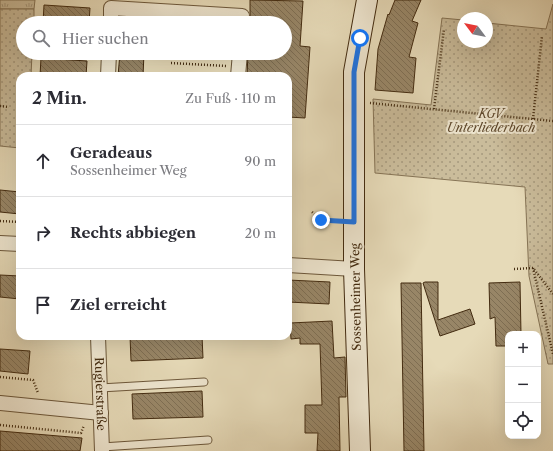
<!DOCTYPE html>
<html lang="de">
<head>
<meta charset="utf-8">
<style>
	body { margin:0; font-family:"Libre Caslon Text",serif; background:#f2f2f3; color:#2b2b33 }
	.controls { position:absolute; right:12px; bottom:12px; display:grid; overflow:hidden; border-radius:8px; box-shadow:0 4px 16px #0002 }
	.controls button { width:36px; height:36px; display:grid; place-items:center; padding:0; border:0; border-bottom:1px solid #e1e1e2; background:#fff; color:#2b2b33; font:20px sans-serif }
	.compass { position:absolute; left:457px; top:12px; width:36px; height:36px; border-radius:50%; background:#fff; box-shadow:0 4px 16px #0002; rotate:302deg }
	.stop { position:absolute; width:12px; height:12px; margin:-9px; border:3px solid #1a73e8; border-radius:50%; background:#fff }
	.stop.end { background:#1a73e8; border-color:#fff; box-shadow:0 1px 4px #0008 }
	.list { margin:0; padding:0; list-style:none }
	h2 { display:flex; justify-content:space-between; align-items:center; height:52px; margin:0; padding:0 16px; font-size:17px }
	h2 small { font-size:13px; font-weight:400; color:#7c7c81 }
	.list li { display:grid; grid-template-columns:26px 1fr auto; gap:12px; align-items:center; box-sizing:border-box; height:72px; padding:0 16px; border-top:1px solid #e1e1e2 }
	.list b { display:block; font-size:15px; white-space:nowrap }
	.list p { margin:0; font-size:13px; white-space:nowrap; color:#7c7c81 }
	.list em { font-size:13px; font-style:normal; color:#7c7c81 }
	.icon { flex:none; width:22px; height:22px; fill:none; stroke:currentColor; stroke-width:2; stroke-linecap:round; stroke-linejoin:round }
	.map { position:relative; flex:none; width:553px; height:451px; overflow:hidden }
	.search { position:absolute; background:#fff; box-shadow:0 4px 16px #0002; left:16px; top:16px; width:276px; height:44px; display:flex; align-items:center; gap:10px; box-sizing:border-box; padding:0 14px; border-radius:22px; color:#7c7c81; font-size:15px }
	.panel { position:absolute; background:#fff; box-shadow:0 4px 16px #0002; left:16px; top:72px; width:276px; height:268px; border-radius:12px }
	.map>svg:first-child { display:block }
	.grass { fill:url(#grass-tufts); stroke:#867456 }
	.park { fill:url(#park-dots); stroke:#867456 }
	.building { fill:url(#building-back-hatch); stroke:#432b10 }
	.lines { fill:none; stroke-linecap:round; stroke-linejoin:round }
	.lane-casing { stroke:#6c573a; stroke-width:9 }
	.street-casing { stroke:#6c573a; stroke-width:16 }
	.secondary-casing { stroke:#432b10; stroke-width:22 }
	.path { stroke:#432b10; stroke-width:2.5; stroke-dasharray:1 2; stroke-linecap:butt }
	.lane { stroke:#efe7d1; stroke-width:7 }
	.street { stroke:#efe7d1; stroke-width:14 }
	.secondary { stroke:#efe7d1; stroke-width:20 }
	.route { stroke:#1a73e8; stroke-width:5 }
	.labels { text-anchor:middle; stroke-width:4; stroke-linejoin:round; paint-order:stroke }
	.park-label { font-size:12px; font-style:italic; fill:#5e482c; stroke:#efe7d1 }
	.street-label { font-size:12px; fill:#432b10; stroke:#efe7d1 }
</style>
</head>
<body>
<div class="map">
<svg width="553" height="451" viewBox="0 0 553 451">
	<defs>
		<pattern id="grass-tufts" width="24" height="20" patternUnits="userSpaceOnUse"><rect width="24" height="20" fill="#cabc9b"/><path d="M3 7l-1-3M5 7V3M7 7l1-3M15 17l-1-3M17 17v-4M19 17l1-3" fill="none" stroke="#a6997d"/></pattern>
		<pattern id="park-dots" width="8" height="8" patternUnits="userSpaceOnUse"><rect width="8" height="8" fill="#cabc9b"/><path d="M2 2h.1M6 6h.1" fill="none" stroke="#a6997d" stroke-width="1.8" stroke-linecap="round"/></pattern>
		<pattern id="building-back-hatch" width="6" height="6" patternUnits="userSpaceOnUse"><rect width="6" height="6" fill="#988667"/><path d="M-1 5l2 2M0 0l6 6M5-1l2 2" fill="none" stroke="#7e6e53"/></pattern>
	</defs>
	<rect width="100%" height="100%" fill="#e6dab8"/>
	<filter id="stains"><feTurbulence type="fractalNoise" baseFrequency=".005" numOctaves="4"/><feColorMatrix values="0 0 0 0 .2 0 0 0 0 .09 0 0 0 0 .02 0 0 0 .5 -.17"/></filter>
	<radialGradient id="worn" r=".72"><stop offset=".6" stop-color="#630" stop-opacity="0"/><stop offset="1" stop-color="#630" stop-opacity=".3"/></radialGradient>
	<path class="grass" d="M 0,0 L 35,0 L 34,9 L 0,9 Z"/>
	<path class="park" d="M 553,4 L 553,364 L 548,364 L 529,276 L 525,187 L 375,173 L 373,99 L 431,105 L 442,18 L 463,20 L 463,42 L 487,42 L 487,23 L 546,29 Z
		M 0,9 L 34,9 L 34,23 L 23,23 L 23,53 L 32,53 L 31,76 L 20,76 L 20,148 L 0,146 Z"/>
	<path class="building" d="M 250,0 L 303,1 L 300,46 L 310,47 L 305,118 L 288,117 L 288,76 L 247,76 L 248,53 L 285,53 L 285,23 L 250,23 Z
		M 395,0 L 421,0 L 412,21 L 418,23 L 409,57 L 416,58 L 413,93 L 375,90 L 378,49 L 388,14 L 389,15 Z
		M 44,5 L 90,8 L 89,23 L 43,23 Z
		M 120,53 L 144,53 L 143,76 L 118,76 Z
		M 41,58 L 87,61 L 86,76 L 40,76 Z
		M 0,190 L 20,192 L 20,214 L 0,212 Z
		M 0,275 L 20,276 L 20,299 L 0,297 Z
		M 288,280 L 330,282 L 329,304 L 288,302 Z
		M 425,282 L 438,282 L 438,320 L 470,309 L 475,324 L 440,336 L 423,283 Z
		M 520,282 L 521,334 L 508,334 L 508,346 L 496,346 L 495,317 L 490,319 L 489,283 Z
		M 401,283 L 421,283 L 424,451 L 404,451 Z
		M 332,321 L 334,358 L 345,357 L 346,397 L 339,397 L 340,451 L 317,451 L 318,433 L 305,433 L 305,405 L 322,405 L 320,344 L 300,344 L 300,338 L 291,339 L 290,323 Z
		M 130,336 L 202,336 L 203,358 L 131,361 Z
		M 0,349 L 30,351 L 28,374 L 0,371 Z
		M 202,391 L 203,417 L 133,419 L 132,394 Z
		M 0,431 L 82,438 L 80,451 L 0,451 Z"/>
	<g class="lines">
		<defs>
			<path id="lane" d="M 100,388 L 204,382
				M 102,447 L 208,440"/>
			<g id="street">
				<path d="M 111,23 L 111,8 L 242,16 L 241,23"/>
				<path d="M 108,76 L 109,53"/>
				<path d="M 238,76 L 240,53"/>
				<path d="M 0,243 L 20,244"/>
				<path d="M 288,265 L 354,269"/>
				<path id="s1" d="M 98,336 L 102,451"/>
				<path d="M 0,403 L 101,413"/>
			</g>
			<path id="secondary" d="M 360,451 L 354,269 L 354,72 L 367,0"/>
		</defs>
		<use href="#lane" class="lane-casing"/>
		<use href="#street" class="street-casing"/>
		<use href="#secondary" class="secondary-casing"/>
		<path class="path" d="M 75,53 L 95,54
			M 171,63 L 226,66
			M 370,103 L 553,121
			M 0,106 L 9,107
			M 434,109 L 444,29
			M 533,119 L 542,36
			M 312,212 L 321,220 L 338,221
			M 0,221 L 20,222
			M 533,268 L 553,354
			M 514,269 L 533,268 L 553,294
			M 0,377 L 33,380 L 38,393
			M 0,425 L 81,433 L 84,425"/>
		<use href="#lane" class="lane"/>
		<use href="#street" class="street"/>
		<use href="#secondary" class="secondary"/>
	</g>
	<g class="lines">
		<path class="route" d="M 321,220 L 354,222 L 354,72 L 360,38"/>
	</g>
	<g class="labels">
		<g class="park-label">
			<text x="491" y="118">KGV<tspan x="491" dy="14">Unterliederbach</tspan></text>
		</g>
		<g class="street-label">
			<text transform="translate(356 297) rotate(-91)" y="4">Sossenheimer Weg</text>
			<text dy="4" stroke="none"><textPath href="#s1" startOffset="58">Rugierstraße</textPath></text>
		</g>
	</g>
	<rect width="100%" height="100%" filter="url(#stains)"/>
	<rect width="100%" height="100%" fill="url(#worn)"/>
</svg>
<div class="controls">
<button>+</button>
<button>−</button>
<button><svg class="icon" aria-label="locate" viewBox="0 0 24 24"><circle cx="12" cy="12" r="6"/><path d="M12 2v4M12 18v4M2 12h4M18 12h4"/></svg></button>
</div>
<svg class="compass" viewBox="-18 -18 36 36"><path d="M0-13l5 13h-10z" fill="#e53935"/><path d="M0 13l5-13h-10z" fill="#7c7c81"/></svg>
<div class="stop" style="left:360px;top:38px"></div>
<div class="stop end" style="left:321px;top:220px"></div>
<div class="search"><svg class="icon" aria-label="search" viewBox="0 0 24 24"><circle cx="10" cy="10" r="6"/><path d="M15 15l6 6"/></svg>Hier suchen</div>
<section class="panel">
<h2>2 Min.<small>Zu Fuß · 110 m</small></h2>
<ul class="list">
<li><svg class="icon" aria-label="ahead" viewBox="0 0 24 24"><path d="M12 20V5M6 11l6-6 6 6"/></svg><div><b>Geradeaus</b><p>Sossenheimer Weg</p></div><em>90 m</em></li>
<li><svg class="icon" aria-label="right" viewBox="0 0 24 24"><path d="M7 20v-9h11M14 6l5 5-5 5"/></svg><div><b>Rechts abbiegen</b></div><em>20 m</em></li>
<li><svg class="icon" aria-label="arrive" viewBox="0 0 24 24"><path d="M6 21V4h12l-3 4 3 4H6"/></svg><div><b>Ziel erreicht</b></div></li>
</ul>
</section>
</div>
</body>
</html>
